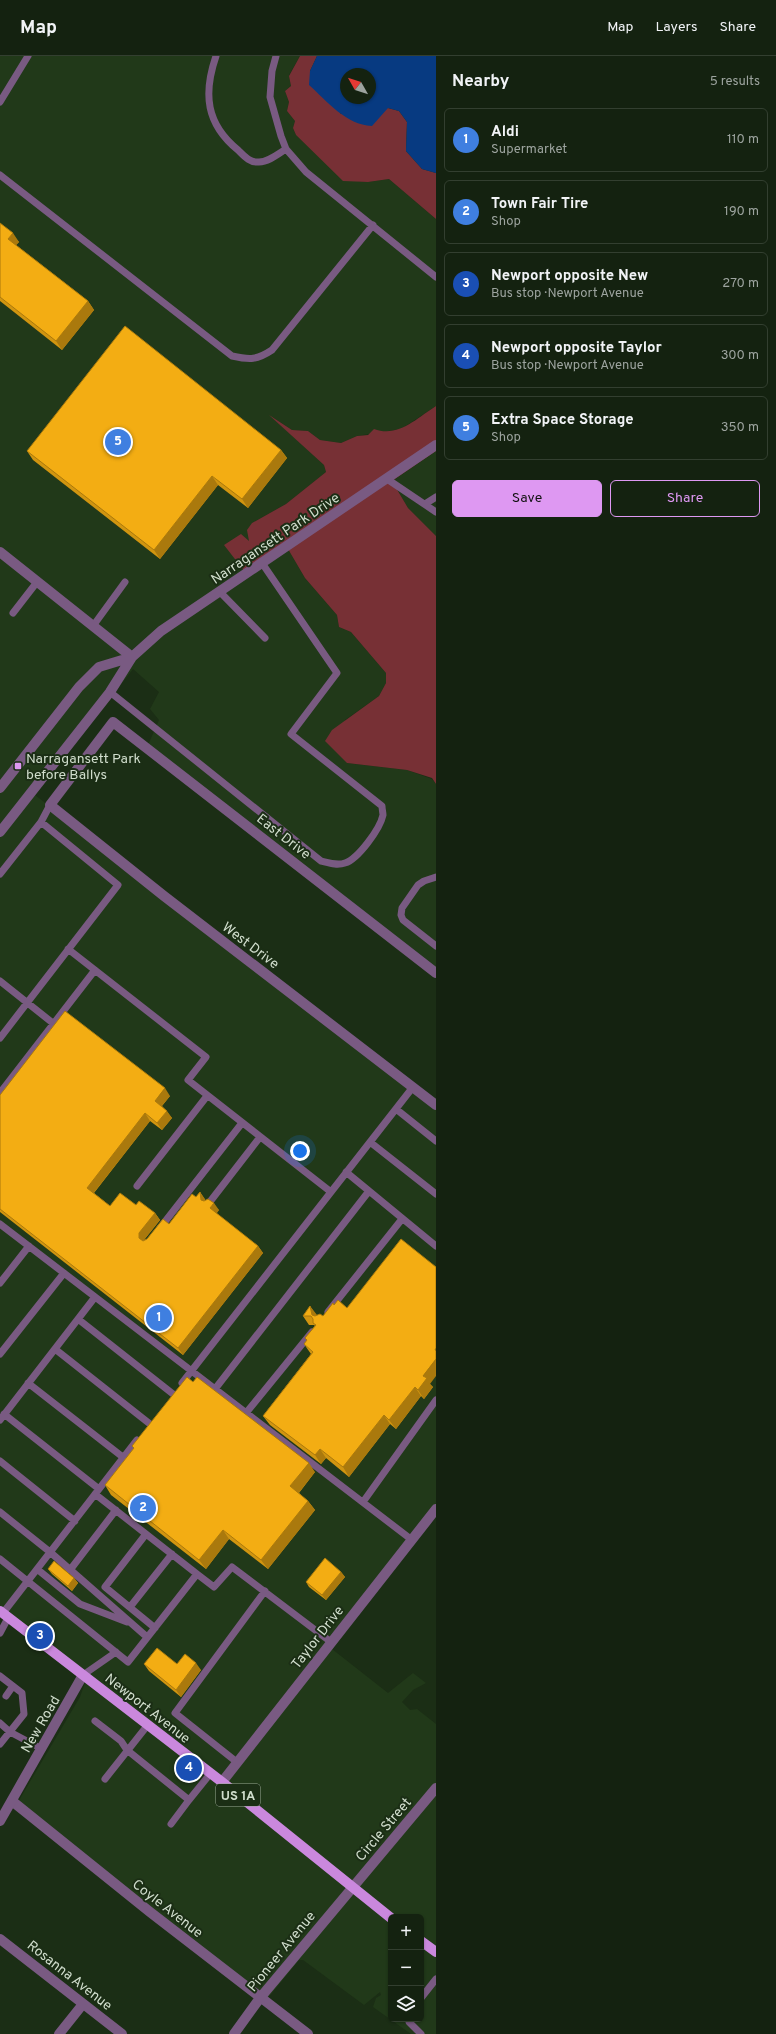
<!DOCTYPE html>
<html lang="en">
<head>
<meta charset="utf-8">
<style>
	body { margin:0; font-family:Overpass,sans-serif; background:#212f1e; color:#f1f3f6 }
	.controls { position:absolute; right:12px; bottom:12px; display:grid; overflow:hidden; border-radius:6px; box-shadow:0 1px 3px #0004 }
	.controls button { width:36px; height:36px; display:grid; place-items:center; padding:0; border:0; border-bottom:1px solid #333f30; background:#142210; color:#f1f3f6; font:20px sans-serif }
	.compass { position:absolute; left:340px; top:12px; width:36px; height:36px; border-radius:50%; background:#142210; box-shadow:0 1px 3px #0004; rotate:309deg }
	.you { position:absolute; left:300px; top:1095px; width:14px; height:14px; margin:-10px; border:3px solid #fff; border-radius:50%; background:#1a73e8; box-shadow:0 0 0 6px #1a73e833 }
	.badge { display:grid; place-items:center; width:26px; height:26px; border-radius:50%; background:#de98f2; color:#fff; font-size:13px; font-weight:700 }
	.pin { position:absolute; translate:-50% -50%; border:2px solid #fff; box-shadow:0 1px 4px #0006 }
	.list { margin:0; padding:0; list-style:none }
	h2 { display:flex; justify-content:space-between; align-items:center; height:52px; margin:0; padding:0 16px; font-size:17px }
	h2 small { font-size:13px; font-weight:400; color:#9da49f }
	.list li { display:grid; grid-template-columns:26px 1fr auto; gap:12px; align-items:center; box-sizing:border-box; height:64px; margin:0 8px 8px; padding:0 8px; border:1px solid #333f30; border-radius:6px }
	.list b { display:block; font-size:15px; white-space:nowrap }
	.list p { margin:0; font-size:13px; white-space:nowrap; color:#9da49f }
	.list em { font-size:13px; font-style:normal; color:#9da49f }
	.actions { display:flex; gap:8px; padding:12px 16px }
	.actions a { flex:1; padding:9px 0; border:1px solid #de98f2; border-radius:6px; text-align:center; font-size:14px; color:#de98f2 }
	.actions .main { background:#de98f2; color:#111 }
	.icon { flex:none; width:22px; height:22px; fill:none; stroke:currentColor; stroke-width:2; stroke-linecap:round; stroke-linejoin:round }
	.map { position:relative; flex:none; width:436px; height:1978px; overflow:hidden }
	header { display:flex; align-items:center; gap:24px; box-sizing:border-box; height:56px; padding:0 20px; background:#142210; border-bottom:1px solid #333f30 }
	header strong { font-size:19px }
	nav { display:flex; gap:22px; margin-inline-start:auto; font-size:14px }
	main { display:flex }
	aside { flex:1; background:#142210 }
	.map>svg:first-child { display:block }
	.built { fill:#213919; fill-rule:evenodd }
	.green { fill:#773035 }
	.water { fill:#073a81; fill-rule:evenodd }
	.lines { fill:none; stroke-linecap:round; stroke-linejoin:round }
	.service { stroke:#795a82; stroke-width:7 }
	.minor { stroke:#795a82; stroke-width:10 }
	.tertiary { stroke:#795a82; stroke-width:10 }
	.primary { stroke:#ca88dd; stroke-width:10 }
	.wall { fill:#d19510 }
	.shaded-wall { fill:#aa790d }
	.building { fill:#f3ad13; stroke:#aa790d }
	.poi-dot { fill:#de98f2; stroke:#1b2e15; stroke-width:1.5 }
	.labels { text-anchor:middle; stroke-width:4; stroke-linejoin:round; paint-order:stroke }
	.shield { fill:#1b2e15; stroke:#9aa895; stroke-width:1 }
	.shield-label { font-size:13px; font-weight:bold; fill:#d0ddcc }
	.street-label { font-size:14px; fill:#d0ddcc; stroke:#1b2e15 }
	.poi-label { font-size:14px; fill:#d0ddcc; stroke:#1b2e15; text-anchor:start }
</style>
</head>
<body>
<header>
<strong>Map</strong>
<nav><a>Map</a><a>Layers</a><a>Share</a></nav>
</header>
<main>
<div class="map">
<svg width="436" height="1978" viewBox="0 0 436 1978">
	<rect width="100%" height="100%" fill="#1b2e15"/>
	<path class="built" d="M 0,0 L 300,0 L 289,19 L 291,30 L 285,35 L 289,46 L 287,55 L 295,65 L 293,72 L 296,79 L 343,124 L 368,126 L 389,123 L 436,163 L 436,350 L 401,373 L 357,380 L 341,387 L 320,384 L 308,375 L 292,374 L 272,361 L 324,409 L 326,416 L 286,448 L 252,467 L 250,485 L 230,483 L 288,493 L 305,522 L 337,559 L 339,571 L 351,576 L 386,617 L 386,627 L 379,640 L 345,664 L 347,707 L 407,714 L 432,723 L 436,728 L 436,911 L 148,689 L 159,664 L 150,653 L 159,636 L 133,613 L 35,739 L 436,1050 L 436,1458 L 332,1593 L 388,1637 L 413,1617 L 426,1627 L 413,1634 L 402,1646 L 410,1654 L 417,1653 L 436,1668 L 436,1978 L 411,1978 L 373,1951 L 376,1942 L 381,1939 L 380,1936 L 364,1949 L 303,1904 L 299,1904 L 268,1942 L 264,1940 L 18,1746 L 80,1641 L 86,1624 L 0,1555 ZM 391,1861 L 421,1861 L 421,1963 L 391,1963 Z
		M 436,395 L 436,480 L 408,452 L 392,425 Z"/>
	<path class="green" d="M 300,0 L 317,0 L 310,15 L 341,58 L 388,52 L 399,55 L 407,66 L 406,95 L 422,113 L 436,117 L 436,163 L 389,123 L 368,126 L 343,125 L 296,79 L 293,72 L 295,65 L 287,55 L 289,46 L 285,35 L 291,30 L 289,20 Z
		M 436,350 L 436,395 L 392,425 L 408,452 L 436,480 L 436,728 L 432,722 L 407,714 L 347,707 L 325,685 L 332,674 L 379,640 L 386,627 L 386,617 L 351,576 L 339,571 L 337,559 L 305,522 L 288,493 L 245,516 L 224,489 L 241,478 L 249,485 L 247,474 L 252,467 L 286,448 L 326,416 L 324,409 L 269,359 L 292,374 L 308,375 L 320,384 L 341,387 L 357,380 L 368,379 L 374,373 C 398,382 417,362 436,350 Z"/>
	<path class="water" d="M 317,0 L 436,0 L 436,117 L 422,113 L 406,95 L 407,66 L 399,55 L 388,52 L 372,70 C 346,69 327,45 309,29 L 310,15 ZM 346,18 L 370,18 L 370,42 L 346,42 Z"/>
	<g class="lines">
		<path class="service" d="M 216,0 C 203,38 206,68 238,94 C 244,100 250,107 259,106 C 269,106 278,98 286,93
			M 276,0 L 272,15 L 270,41 L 281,80 L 286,93 L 306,116 L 436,221
			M 0,46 L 28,0
			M 0,119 L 232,300 C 250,304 257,304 272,294 L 373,169
			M 387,423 L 436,456
			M 425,448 L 436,441
			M 220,536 L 265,582
			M 13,557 L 37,526
			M 93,570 L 125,526
			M 110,636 L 321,805 C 329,807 337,810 345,807 C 358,803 380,773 383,759 C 383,757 382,753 382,750 L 291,678 L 337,617 L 262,507
			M 0,818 L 41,766 L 50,749
			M 436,821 L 424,825 L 418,829 L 402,852 L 401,859 L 403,864 L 436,890
			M 68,893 L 206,1001 L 188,1024 L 331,1136 L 413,1031
			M 0,925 L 54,968
			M 0,982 L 118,829 L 41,766
			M 0,1037 L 95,914
			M 396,1053 L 436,1085
			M 370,1086 L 436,1138
			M 346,1116 L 436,1190
			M 137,1130 L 207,1040
			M 209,1147 L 260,1081
			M 0,1168 L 412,1484
			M 160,1172 L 242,1067
			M 0,1227 L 29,1190
			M 328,1256 L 402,1163
			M 78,1263 L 173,1338
			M 55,1293 L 150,1368
			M 0,1298 L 64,1217
			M 28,1327 L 124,1402
			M 182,1327 L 331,1136
			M 215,1333 L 369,1135
			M 246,1357 L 312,1276
			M 4,1358 L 99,1433
			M 0,1364 L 95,1241
			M 0,1405 L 75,1465
			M 363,1446 L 436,1344
			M 0,1456 L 50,1496 L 147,1581
			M 146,1478 L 105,1531 L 155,1572
			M 0,1503 L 128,1606 L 197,1518 L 95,1438
			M 37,1513 L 80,1548 L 127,1566
			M 70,1514 L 116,1454
			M 197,1518 L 214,1531 L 232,1511 L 331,1586
			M 130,1551 L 172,1498
			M 3,1557 L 137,1384
			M 0,1577 L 8,1562
			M 83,1619 L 116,1596
			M 0,1620 L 22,1637 L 24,1658 L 0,1688
			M 6,1640 L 13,1630
			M 95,1665 L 121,1685 L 127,1694 L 189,1744 L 210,1718
			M 0,1667 L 10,1676 L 42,1693
			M 238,1707 L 175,1657 L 265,1535
			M 105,1723 L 147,1670
			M 171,1768 L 189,1744
			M 421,1942 L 436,1923
			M 409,1963 L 409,1966 L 421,1978"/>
		<path class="minor" d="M 436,917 L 113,666 L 50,749 L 164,840 L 436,1049
			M 222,1726 L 436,1453
			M 12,1745 L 150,1856 L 308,1978
			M 0,1883 L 122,1978
			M 59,1978 L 83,1948
			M 234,1978 L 260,1942 L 436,1732"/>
		<path class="tertiary" d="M 0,496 L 132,601
			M 0,732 L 79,631 L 99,611 L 132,601
			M 0,776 L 110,636 L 132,601 L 161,575 L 436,389
			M 0,1765 L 83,1619"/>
		<path class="primary" d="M 0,1555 L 222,1726 L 391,1862
			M 421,1885 L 436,1896"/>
	</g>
	<path class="wall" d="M 0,167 L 19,186 L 16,189 L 88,245 L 94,254 L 62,294 L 0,245 Z
		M 281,394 L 287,402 L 248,452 L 218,429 L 160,503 L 33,404 L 27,395 Z
		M 0,1039 L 170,1040 L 162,1050 L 172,1062 L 162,1074 L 150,1065 L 94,1137 L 110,1150 L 136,1149 L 155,1157 L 160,1164 L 144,1184 L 147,1183 L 169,1168 L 196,1141 L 200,1136 L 205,1144 L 219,1154 L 216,1157 L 258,1190 L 263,1197 L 183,1299 L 0,1156 Z
		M 310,1250 L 316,1259 L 323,1260 L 430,1328 L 433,1331 L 424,1343 L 421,1340 L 396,1373 L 390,1368 L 349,1421 L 326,1402 L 321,1408 L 270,1369 L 263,1360 L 311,1298 L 304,1288 L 307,1284 L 305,1282 L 315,1270 L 314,1269 L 309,1269 L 303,1260 Z
		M 132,1390 L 315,1416 L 299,1437 L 308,1445 L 315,1454 L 268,1513 L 229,1483 L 206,1513 L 111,1439 L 105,1429 L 134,1392 Z
		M 48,1513 L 74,1522 L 78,1527 L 72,1535 L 52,1518 Z
		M 341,1516 L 345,1521 L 326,1544 L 309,1531 L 306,1526 Z
		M 144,1608 L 177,1608 L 201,1614 L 181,1641 L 149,1615 Z"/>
	<path class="shaded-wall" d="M 13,177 L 19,186 L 14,191 L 8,183 Z
		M 88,245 L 94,254 L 62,294 L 56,285 Z
		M 281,394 L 287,402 L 248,452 L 242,443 Z
		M 212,420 L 218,429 L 160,503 L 154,494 Z
		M 165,1032 L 170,1040 L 160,1052 L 155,1045 Z
		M 167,1055 L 172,1062 L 162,1074 L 157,1067 Z
		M 145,1057 L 150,1065 L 92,1139 L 87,1132 Z
		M 200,1136 L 205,1143 L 206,1151 L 201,1144 Z
		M 214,1147 L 219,1154 L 215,1160 L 210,1152 Z
		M 155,1157 L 160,1164 L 144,1184 L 144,1189 L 139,1182 L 139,1177 Z
		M 258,1190 L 263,1197 L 183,1299 L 178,1292 Z
		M 310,1250 L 317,1259 L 319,1268 L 312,1259 Z
		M 436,1303 L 436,1320 L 430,1328 L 433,1331 L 424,1343 L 418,1334 L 423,1320 Z
		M 415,1331 L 421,1340 L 396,1373 L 389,1364 Z
		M 384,1359 L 390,1368 L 349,1421 L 343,1411 Z
		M 320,1393 L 326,1402 L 321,1408 L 315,1399 Z
		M 309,1407 L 315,1416 L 297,1439 L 290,1430 Z
		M 308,1445 L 315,1454 L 268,1513 L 261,1504 Z
		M 223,1474 L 229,1483 L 206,1513 L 199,1504 Z
		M 341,1516 L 345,1521 L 326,1544 L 322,1539 Z
		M 74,1522 L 78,1527 L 72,1535 L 68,1530 Z
		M 196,1607 L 201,1614 L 181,1641 L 176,1634 Z"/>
	<path class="building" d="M 0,167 L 13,177 L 8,183 L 88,245 L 56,285 L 0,241 Z
		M 125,270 L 281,394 L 242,443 L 212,420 L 154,494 L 27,395 Z
		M 65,955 L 165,1032 L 155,1045 L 167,1055 L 157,1067 L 145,1057 L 87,1132 L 110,1150 L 120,1137 L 136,1149 L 139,1145 L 155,1157 L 139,1177 L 139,1182 L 143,1185 L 147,1183 L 163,1163 L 169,1168 L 192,1138 L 196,1141 L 200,1136 L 201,1144 L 204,1145 L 208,1143 L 214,1147 L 210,1152 L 258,1190 L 178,1292 L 0,1153 L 0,1039 Z
		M 401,1183 L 436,1211 L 436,1292 L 435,1294 L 436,1295 L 436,1303 L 423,1320 L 427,1322 L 418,1334 L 415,1331 L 389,1364 L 384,1359 L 343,1411 L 320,1393 L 315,1399 L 263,1360 L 313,1296 L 304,1288 L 307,1284 L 305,1282 L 316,1269 L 313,1267 L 313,1263 L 311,1260 L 303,1260 L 310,1250 L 312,1259 L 315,1260 L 320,1258 L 323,1260 L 333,1247 L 334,1249 L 338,1244 L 347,1252 Z
		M 187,1321 L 193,1326 L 197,1321 L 309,1407 L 290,1430 L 308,1445 L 261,1504 L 223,1474 L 199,1504 L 105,1429 L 134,1392 L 132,1390 Z
		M 325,1502 L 341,1516 L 322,1539 L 306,1526 Z
		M 54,1505 L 74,1522 L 68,1530 L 48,1513 Z
		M 157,1592 L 177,1608 L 185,1598 L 196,1607 L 176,1634 L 144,1608 Z"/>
	<rect class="poi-dot" x="14" y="706" width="8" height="8" rx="2"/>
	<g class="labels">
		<rect class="shield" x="216" y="1728" width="44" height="22" rx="3"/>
		<g class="shield-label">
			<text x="238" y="1744">US 1A</text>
		</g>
		<g class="street-label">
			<text transform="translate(275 482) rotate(-34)" y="5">Narragansett Park Drive</text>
			<text transform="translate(284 780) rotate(38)" y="5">East Drive</text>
			<text transform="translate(251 889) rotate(37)" y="5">West Drive</text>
			<text transform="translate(317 1581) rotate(-52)" y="5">Taylor Drive</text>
			<text transform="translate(148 1652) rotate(38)" y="5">Newport Avenue</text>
			<text transform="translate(40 1668) rotate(-60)" y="5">New Road</text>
			<text transform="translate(383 1773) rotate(-50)" y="5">Circle Street</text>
			<text transform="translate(168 1852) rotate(38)" y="5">Coyle Avenue</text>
			<text transform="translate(281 1895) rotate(-51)" y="5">Pioneer Avenue</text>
			<text transform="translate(70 1919) rotate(38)" y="5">Rosanna Avenue</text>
		</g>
		<g class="poi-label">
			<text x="26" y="707">Narragansett Park<tspan x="26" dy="16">before Ballys</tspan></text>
		</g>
	</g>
</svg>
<div class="controls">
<button>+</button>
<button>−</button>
<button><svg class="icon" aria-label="layers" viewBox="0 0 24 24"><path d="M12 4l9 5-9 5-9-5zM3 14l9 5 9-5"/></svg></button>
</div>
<svg class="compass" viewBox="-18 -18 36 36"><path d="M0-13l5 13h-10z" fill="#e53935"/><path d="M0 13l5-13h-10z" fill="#9da49f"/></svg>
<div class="you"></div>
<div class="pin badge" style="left:159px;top:1262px;background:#3f7fe0">1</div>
<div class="pin badge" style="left:143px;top:1452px;background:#3f7fe0">2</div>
<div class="pin badge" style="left:40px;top:1580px;background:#1a4fb4">3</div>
<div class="pin badge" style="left:189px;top:1712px;background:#1a4fb4">4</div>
<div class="pin badge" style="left:118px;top:386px;background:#3f7fe0">5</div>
</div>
<aside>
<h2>Nearby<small>5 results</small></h2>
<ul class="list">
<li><span class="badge" style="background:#3f7fe0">1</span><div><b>Aldi</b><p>Supermarket</p></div><em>110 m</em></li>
<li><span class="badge" style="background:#3f7fe0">2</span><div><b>Town Fair Tire</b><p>Shop</p></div><em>190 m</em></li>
<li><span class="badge" style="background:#1a4fb4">3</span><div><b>Newport opposite New</b><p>Bus stop · Newport Avenue</p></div><em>270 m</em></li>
<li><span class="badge" style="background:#1a4fb4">4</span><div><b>Newport opposite Taylor</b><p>Bus stop · Newport Avenue</p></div><em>300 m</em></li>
<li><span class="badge" style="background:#3f7fe0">5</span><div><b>Extra Space Storage</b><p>Shop</p></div><em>350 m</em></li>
</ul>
<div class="actions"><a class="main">Save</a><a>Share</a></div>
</aside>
</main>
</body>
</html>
